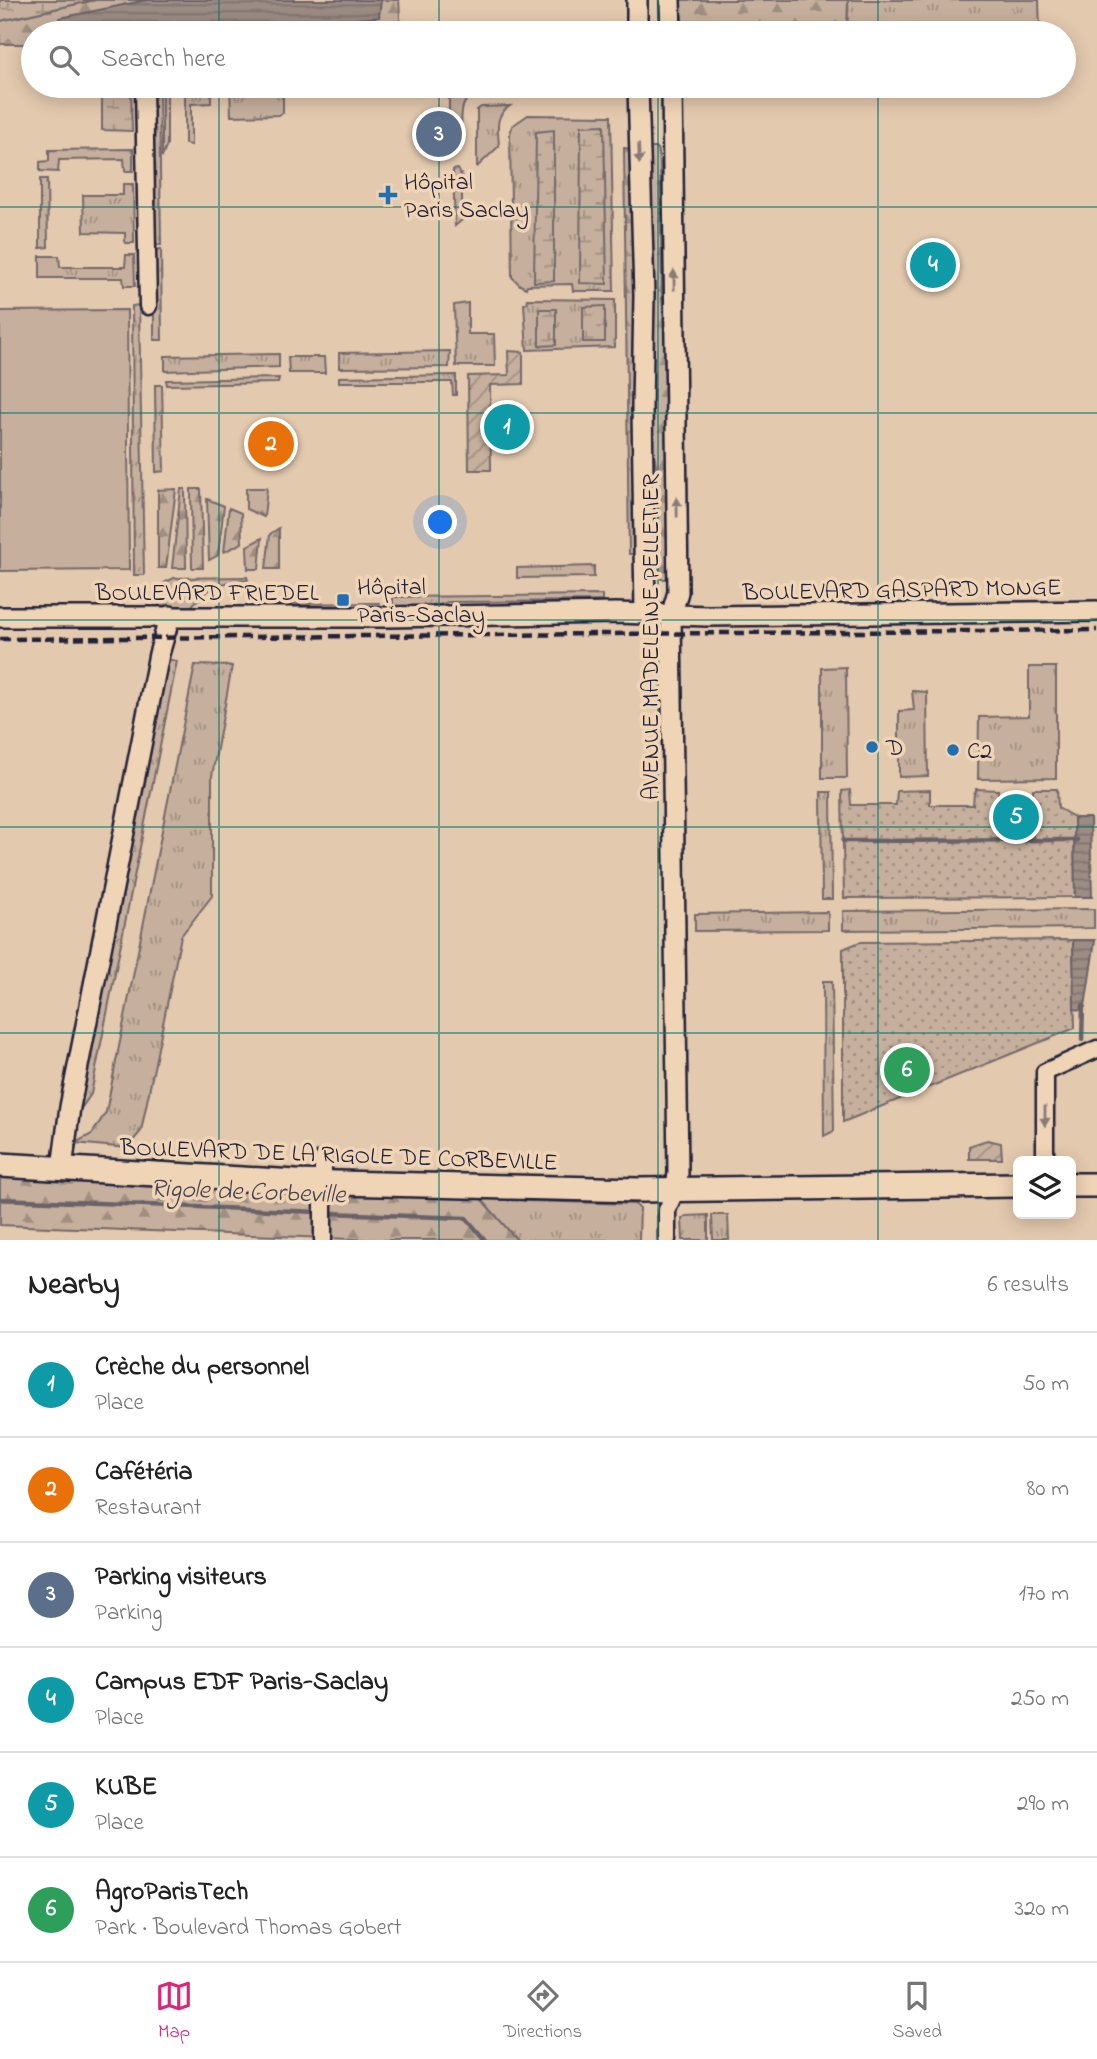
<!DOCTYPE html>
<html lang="en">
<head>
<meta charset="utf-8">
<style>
	body { margin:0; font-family:"Indie Flower",sans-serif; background:#f6f6f6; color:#222 }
	.controls { position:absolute; right:21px; bottom:21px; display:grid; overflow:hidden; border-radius:10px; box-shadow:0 4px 18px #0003 }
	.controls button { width:63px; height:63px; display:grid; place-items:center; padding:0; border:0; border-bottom:2px solid #e0e0e0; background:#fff; color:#222; font:35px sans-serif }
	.you { position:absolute; left:441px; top:523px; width:24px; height:24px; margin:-18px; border:5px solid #fff; border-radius:50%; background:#1a73e8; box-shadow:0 0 0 10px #1a73e833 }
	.badge { display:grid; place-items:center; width:46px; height:46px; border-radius:50%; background:#db2777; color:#fff; font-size:23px; font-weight:700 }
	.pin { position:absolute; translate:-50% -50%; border:4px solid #fff; box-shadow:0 2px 7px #0006 }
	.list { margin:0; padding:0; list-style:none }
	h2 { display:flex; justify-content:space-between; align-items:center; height:91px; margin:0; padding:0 28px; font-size:30px }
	h2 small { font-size:23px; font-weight:400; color:#767676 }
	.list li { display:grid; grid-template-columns:46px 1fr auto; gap:21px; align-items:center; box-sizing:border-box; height:105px; padding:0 28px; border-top:2px solid #e0e0e0 }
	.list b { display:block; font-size:26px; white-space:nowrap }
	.list p { margin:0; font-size:23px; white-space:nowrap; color:#767676 }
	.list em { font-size:23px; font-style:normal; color:#767676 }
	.icon { flex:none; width:38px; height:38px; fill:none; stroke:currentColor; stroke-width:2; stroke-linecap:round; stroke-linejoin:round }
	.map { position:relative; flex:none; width:1097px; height:1240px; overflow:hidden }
	.search { position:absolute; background:#fff; box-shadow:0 4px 18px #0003; left:21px; right:21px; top:21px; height:77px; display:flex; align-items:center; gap:18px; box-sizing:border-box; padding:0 24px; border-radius:38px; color:#767676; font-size:26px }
	.sheet { height:721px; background:#fff }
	nav { display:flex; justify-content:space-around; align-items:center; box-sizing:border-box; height:98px; border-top:2px solid #e0e0e0; background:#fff; font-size:19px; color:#767676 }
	nav a { display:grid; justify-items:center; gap:4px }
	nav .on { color:#db2777 }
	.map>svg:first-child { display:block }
	.grass { fill:url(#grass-tufts); stroke:#74696c; stroke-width:2 }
	.forest { fill:url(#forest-firs); stroke:#74696c; stroke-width:2 }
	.wetland { fill:url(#wetland-marsh); stroke:#74696c; stroke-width:2 }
	.park { fill:url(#park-dots); stroke:#74696c; stroke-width:2 }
	.garden { fill:url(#garden-furrows); stroke:#74696c; stroke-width:2 }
	.pitch { fill:#c6b09d; stroke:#74696c; stroke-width:2 }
	.water { fill:url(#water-rules); stroke:#6b6267; stroke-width:2 }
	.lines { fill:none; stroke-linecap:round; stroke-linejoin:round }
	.stream { stroke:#6b6267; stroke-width:4.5 }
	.minor-casing { stroke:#22223b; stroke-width:21 }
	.tertiary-casing { stroke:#22223b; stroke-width:24 }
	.secondary-casing { stroke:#22223b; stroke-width:28 }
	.minor { stroke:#efd4b6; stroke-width:16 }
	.tertiary { stroke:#efd4b6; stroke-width:19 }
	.secondary { stroke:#efd4b6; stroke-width:23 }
	.rail { stroke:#22223b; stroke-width:4.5; stroke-dasharray:10 5; stroke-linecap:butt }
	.oneway { fill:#887b78 }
	.grid { fill:none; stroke:#0f766e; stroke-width:2; stroke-opacity:0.55 }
	.poi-dot { fill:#1f6fb2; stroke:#efd4b6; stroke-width:2.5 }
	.labels { text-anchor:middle; stroke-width:7; stroke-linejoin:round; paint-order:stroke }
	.poi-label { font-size:24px; fill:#22223b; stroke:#efd4b6; text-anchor:start }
	.street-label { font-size:24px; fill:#22223b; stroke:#efd4b6 }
	.water-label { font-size:26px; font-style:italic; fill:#464251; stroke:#efd4b6 }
</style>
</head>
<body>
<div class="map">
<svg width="1097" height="1240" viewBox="0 0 1097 1240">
	<defs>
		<pattern id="grass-tufts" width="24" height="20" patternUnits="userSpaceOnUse" patternTransform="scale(1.75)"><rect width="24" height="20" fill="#c6b09d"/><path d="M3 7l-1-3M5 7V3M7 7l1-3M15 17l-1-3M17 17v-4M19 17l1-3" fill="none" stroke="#a08f81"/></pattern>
		<pattern id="forest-firs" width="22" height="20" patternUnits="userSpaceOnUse" patternTransform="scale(1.75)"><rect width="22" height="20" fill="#c6b09d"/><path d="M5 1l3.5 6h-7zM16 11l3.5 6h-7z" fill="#a08f81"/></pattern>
		<pattern id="wetland-marsh" width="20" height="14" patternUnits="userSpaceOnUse" patternTransform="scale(1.75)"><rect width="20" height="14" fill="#c6b09d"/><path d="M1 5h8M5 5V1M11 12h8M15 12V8" fill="none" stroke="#a08f81"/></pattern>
		<pattern id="park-dots" width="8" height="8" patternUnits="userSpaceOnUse" patternTransform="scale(1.75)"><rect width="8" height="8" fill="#c6b09d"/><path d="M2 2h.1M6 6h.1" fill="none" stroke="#a08f81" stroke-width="1.8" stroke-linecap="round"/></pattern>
		<pattern id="garden-furrows" width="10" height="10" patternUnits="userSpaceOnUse" patternTransform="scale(1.75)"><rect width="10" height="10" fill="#c6b09d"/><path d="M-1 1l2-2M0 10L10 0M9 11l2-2" fill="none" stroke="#a08f81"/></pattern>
		<pattern id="water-rules" width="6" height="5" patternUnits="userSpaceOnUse" patternTransform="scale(1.75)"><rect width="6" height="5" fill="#9b8c84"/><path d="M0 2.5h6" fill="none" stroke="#7e726d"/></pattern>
	</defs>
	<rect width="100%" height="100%" fill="#e3c9ae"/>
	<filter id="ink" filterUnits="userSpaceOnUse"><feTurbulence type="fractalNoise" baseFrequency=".0143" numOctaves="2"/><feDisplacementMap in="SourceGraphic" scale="14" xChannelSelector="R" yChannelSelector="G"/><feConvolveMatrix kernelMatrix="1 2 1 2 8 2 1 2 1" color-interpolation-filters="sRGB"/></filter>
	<g filter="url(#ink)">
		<path class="grass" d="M 848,0 L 1039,0 L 1040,33 L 847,33 Z
			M 151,86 L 159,86 L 161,245 L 153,245 Z
			M 162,86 L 167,86 L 167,145 L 162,157 Z
			M 185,86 L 211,86 L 211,103 L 191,104 L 191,145 L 185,144 Z
			M 230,86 L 283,86 L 283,113 L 279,115 L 231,116 Z
			M 449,86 L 613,86 L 613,90 L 477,92 C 459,102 462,111 461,130 L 449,130 Z
			M 510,106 C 494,116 498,129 499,146 L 477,167 L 477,110 L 481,107 Z
			M 528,115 L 611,116 L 614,291 L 573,291 L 572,284 L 527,285 L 526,288 L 520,285 L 512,277 L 510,134 L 512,126 Z
			M 133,149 L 133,171 L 125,171 L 124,159 L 59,160 L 58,172 L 40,171 L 40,162 L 49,161 L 49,150 Z
			M 458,169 L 462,177 L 462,220 L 455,226 L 453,170 Z
			M 40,179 L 47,179 L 48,247 L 40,248 Z
			M 123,184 L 133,184 L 134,243 L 125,243 L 125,233 L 84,232 L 83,195 L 123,195 Z
			M 161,249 L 162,340 L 154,340 L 154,250 Z
			M 126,255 L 134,255 L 135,286 L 124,286 L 123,278 L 40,278 L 40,256 L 59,256 L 60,267 L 125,267 Z
			M 527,299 L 615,300 L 615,347 L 527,350 L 524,304 L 528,303 Z
			M 468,303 L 468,334 L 494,334 L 495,366 L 456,366 L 454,305 Z
			M 139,305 L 144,575 L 134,575 L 132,306 Z
			M 450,351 L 449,367 L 339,368 L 339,353 Z
			M 279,354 L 279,367 L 165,371 L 165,356 Z
			M 288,357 L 324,357 L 325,373 L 289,373 Z
			M 456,375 L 456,395 L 453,395 L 452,382 L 339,382 L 339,377 Z
			M 279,378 L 278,383 L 167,385 L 166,380 Z
			M 155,385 L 162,385 L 164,471 L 156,472 Z
			M 594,566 L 594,577 L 517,578 L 517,568 Z
			M 602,595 L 602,601 L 448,602 L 434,607 L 393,608 L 393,597 Z
			M 379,603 L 380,609 L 267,610 L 267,604 Z
			M 165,659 L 177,661 L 91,1094 L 78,1113 Z
			M 195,665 L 232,666 L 212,776 L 212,896 L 181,936 L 141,1131 L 127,1148 L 75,1143 L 92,1134 L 106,1112 Z
			M 846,667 L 847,778 L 822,778 L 822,668 Z
			M 1029,667 L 1056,667 L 1056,778 L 978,779 L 979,717 L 1029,716 Z
			M 912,691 L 927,692 L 928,776 L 899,777 L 899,711 L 914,710 Z
			M 821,792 L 831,792 L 832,899 L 822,899 Z
			M 1094,909 L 1094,928 L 843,930 L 843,911 Z
			M 828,912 L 828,930 L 695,931 L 695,914 Z
			M 823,981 L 832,981 L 834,1131 L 824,1136 Z
			M 476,1193 L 526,1201 L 634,1204 L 640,1208 L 639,1240 L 517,1240 Z
			M 708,1215 L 708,1240 L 683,1240 L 682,1219 L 686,1216 Z
			M 712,1215 L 728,1215 L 729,1240 L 713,1240 Z"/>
		<path class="forest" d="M 95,0 L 399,0 L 401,33 L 33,33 L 33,44 L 0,44 L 0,21 Z
			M 680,0 L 848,0 L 847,33 L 683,33 Z
			M 624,148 L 634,149 L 637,554 L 629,554 Z
			M 648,148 L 657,148 L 660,162 L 662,299 L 668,350 L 670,572 L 666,579 L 661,579 L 659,575 L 657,469 L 650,435 Z
			M 246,488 L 267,488 L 264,517 L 246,509 Z
			M 176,489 L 166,568 L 158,568 L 158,490 Z
			M 181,489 L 185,489 L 186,568 L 172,568 Z
			M 191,489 L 201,489 L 203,568 L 192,568 Z
			M 207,499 L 224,506 L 218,555 L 209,560 Z
			M 229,508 L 241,513 L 242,543 L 224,552 Z
			M 279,528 L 279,569 L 266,569 L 270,534 Z
			M 262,538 L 259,569 L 248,569 L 247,546 Z
			M 247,577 L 248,580 C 217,582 208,587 188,610 L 159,610 L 158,586 L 174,578 Z
			M 0,1175 L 476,1193 L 517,1240 L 377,1240 L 0,1225 Z"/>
		<path class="wetland" d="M 0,0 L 95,0 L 0,21 Z
			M 102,86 L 131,86 L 132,131 L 102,130 Z
			M 604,125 L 607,284 L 580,283 L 581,126 Z
			M 554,130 L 554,281 L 534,282 L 536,132 Z
			M 605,306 L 605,342 L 583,342 L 583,307 Z
			M 539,309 L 556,309 L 556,345 L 539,346 Z"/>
		<path class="park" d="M 976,789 L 998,790 L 1000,838 L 1033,838 L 1033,789 L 1057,789 L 1058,808 L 1074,817 L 1075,897 L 844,898 L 842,791 L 850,790 L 851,805 L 896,805 L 897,791 L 930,790 L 930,805 L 973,805 L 974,793 L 976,792 Z
			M 1073,940 L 1075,1028 L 843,1122 L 843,949 L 860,942 Z"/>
		<path class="garden" d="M 508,351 L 523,352 L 523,384 L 490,385 L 491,470 L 469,470 L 468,376 L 509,375 Z
			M 987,1140 L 1001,1143 L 1002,1159 L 969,1159 L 969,1146 Z"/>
		<path class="pitch" d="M 127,310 L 129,570 L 0,571 L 0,311 Z"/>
		<path class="water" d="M 147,0 L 381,0 L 379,17 C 273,27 167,28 61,26 L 60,18 Z
			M 1074,818 L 1090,818 L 1092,897 L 1075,897 Z
			M 1073,940 L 1095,940 L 1085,1007 L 1080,1010 L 1074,1009 Z"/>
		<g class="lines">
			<path class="stream" d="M 843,841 L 1077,840
				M 1082,1040 L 1083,1005
				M 0,1199 L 319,1212
				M 328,1213 L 466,1218 L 485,1240"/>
			<defs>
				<path id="minor" d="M 144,86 L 148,306
					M 323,1159 L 323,1240
					M 1045,1161 L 1045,1072 L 1097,1049
					M 667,1240 L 667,1210 L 676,1189"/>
				<path id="tertiary" d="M 637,0 L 637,33
					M 670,0 L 671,33
					M 638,86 L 644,295 L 642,407 L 645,614
					M 672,86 L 678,592 L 671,616 L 678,1173 L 676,1189
					M 0,617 L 386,617 L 616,613 L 708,616 L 1097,611
					M 62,1168 L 70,1107 L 159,654 L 170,616"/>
				<path id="secondary" d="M 0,1165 L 296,1182 L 640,1190 L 1018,1185
					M 1071,1185 L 1097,1185"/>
			</defs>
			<use href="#minor" class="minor-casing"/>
			<use href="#tertiary" class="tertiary-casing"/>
			<use href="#secondary" class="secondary-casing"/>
			<use href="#minor" class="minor"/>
			<use href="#tertiary" class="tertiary"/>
			<use href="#secondary" class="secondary"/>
			<path class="rail" d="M 0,639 L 1097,630"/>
		</g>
		<defs><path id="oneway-solid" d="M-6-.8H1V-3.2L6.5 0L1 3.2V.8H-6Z" transform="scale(1.75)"/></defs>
		<g class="oneway">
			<use href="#oneway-solid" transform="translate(639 154) rotate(88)"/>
			<use href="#oneway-solid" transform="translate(674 280) rotate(-91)"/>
			<use href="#oneway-solid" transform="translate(677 507) rotate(-91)"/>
			<use href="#oneway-solid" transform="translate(1045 1116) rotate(90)"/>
		</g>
	</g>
	<path class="grid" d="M 219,0 L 219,33M 439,0 L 439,33M 658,0 L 658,33M 878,0 L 878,33M 219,86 L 219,1240M 439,86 L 439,1240M 658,86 L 658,1240M 878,86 L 878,1240M 0,207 L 1097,207M 0,413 L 1097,413M 0,620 L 1097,620M 0,827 L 1097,827M 0,1033 L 1097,1033"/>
	<g class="poi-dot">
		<path d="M384.5 184.5h7v7h7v7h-7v7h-7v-7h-7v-7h7z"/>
		<rect x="336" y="593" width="14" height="14" rx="3.5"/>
		<circle cx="872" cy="747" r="7"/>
		<circle cx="953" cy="750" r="7"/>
	</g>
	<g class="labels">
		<g class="poi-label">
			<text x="404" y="189">Hôpital<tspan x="404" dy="28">Paris Saclay</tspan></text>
			<text x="357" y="594">Hôpital<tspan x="357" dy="28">Paris-Saclay</tspan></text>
			<text x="886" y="755">D</text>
			<text x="967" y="758">C2</text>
		</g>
		<g class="street-label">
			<text transform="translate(902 589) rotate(-1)" y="8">BOULEVARD GASPARD MONGE</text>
			<text x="207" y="600">BOULEVARD FRIEDEL</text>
			<text transform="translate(650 637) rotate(-90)" y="8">AVENUE MADELEINE PELLETIER</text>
			<text transform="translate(339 1154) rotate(2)" y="8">BOULEVARD DE LA RIGOLE DE CORBEVILLE</text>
		</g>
		<g class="water-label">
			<text transform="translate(248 1190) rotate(2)" y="9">Rigole de Corbeville</text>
		</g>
	</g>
</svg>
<div class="controls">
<button><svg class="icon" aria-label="layers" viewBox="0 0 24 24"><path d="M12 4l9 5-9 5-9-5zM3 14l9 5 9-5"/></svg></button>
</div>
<div class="you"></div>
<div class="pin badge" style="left:507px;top:427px;background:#0f9aa8">1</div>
<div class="pin badge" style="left:271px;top:444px;background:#e8710a">2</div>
<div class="pin badge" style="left:439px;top:134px;background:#5c6f8a">3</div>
<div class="pin badge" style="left:933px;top:265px;background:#0f9aa8">4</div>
<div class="pin badge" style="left:1016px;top:817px;background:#0f9aa8">5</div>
<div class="pin badge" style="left:907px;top:1070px;background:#2e9e5b">6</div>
<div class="search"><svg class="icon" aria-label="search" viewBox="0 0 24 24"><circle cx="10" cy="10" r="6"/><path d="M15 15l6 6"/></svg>Search here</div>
</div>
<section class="sheet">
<h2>Nearby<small>6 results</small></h2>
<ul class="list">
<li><span class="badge" style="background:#0f9aa8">1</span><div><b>Crèche du personnel</b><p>Place</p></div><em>50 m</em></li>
<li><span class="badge" style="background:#e8710a">2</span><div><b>Cafétéria</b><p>Restaurant</p></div><em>80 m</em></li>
<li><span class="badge" style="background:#5c6f8a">3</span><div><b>Parking visiteurs</b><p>Parking</p></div><em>170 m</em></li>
<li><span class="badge" style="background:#0f9aa8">4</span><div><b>Campus EDF Paris-Saclay</b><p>Place</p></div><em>250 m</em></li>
<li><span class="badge" style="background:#0f9aa8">5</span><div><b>KUBE</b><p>Place</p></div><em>290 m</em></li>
<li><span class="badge" style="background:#2e9e5b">6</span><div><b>AgroParisTech</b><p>Park · Boulevard Thomas Gobert</p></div><em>320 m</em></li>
</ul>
</section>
<nav>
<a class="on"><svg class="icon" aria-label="map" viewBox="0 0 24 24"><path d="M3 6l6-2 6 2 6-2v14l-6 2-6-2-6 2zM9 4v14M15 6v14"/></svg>Map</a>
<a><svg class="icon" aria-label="directions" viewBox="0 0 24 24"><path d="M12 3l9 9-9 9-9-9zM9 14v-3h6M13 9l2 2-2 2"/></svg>Directions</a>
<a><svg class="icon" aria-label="saved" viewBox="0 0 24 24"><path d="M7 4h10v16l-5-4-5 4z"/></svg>Saved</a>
</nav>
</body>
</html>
